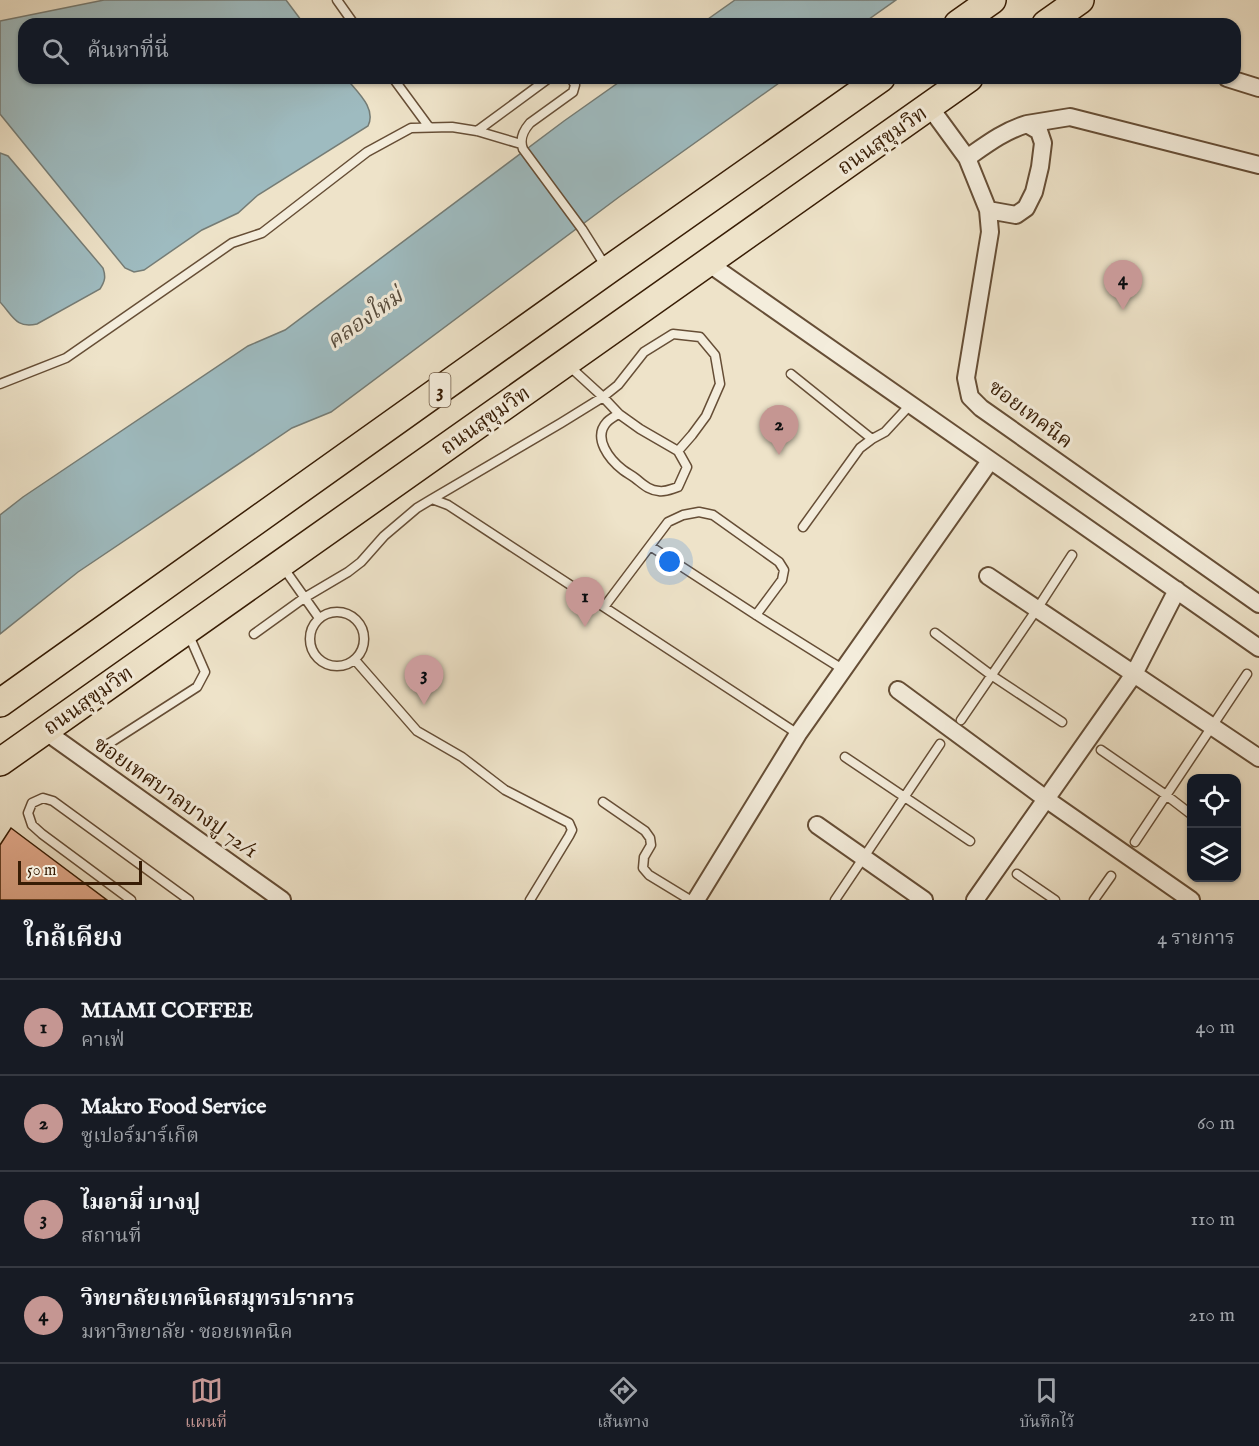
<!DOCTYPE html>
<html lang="th">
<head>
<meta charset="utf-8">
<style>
	body { margin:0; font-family:"IM FELL English","Noto Serif Thai",serif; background:#20242c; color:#f1f3f6 }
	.controls { position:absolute; right:18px; bottom:18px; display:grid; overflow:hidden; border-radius:12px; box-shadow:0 2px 4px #0004 }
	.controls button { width:54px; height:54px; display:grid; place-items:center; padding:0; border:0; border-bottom:2px solid #363941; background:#171b24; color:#f1f3f6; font:30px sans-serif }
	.scale { position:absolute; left:18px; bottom:15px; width:124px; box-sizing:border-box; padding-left:6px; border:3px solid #381d05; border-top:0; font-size:16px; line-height:21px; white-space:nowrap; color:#381d05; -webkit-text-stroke:4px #f4eddc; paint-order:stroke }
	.you { position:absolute; left:670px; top:562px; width:21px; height:21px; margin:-15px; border:4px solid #fff; border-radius:50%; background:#1a73e8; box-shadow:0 0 0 9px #1a73e833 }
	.badge { display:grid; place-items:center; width:39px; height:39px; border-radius:50%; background:#c59692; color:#111; font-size:20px; font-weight:700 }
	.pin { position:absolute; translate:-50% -50px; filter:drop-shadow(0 2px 3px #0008) }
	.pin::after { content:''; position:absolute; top:32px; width:21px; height:18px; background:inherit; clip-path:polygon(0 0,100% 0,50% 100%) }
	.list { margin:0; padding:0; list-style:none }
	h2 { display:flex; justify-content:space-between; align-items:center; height:78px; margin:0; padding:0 24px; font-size:26px }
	h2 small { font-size:20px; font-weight:400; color:#9ea1a6 }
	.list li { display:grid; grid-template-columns:39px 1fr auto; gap:18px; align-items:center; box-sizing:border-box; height:96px; padding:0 24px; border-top:2px solid #363941 }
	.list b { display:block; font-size:22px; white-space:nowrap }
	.list p { margin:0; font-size:20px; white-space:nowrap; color:#9ea1a6 }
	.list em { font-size:20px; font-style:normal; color:#9ea1a6 }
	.icon { flex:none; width:33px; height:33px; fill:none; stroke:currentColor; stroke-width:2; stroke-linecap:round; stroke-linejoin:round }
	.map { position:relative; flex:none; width:1259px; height:900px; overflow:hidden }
	.search { position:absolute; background:#171b24; box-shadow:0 2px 4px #0004; left:18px; right:18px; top:18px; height:66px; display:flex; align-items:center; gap:15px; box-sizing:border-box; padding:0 21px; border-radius:18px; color:#9ea1a6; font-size:22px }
	.sheet { height:462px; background:#171b24 }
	nav { display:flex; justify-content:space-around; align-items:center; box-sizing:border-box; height:84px; border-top:2px solid #363941; background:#171b24; font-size:16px; color:#9ea1a6 }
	nav a { display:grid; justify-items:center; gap:3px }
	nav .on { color:#c59692 }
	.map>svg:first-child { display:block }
	.water { fill:#9ebbc0; stroke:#757c75; stroke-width:1.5 }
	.building { fill:#e8af92; stroke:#381d05; stroke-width:1.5 }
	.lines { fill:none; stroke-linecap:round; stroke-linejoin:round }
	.service-casing { stroke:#664e36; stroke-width:11 }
	.minor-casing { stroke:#664e36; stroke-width:20 }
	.trunk-casing { stroke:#381d05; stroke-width:30 }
	.service { stroke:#f4eddc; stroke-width:8 }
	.minor { stroke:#f4eddc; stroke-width:16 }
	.trunk { stroke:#eee3c9; stroke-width:27 }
	.labels { text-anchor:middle; stroke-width:6; stroke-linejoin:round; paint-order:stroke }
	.shield { fill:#f4eddc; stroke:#705b46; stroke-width:1.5 }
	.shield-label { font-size:20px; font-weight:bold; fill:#381d05 }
	.street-label { font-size:21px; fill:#381d05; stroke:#f4eddc }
	.water-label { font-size:22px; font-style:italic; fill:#574c3d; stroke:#f4eddc }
</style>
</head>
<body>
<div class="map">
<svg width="1259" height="900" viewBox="0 0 1259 900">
	<rect width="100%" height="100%" fill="#eee3c9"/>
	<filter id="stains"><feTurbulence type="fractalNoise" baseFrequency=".00333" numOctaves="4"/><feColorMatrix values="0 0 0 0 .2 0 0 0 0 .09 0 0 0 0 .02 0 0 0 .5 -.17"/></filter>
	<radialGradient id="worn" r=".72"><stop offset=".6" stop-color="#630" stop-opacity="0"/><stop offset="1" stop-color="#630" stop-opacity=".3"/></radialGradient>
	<path class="water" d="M 104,0 L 286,0 L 304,24 L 24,24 L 24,78 L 346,78 C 356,91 377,108 368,126 L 258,195 L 238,213 L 202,230 L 144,270 L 134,272 L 125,268 L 0,114 L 0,21 Z
		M 735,0 L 896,0 L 862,24 L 701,24 Z
		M 625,78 L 786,78 L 619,197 L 331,412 L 292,428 L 78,572 L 0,634 L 0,515 L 23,497 L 248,346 L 285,330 L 564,121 Z
		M 0,153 L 8,156 L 103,268 C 106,277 105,281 100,289 L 37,324 C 16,329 13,316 0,302 Z"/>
	<path class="building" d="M 11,828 L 107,900 L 0,900 L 0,845 Z"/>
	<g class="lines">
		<defs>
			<path id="service" d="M 337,0 L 354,24
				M 393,78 L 429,127
				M 571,78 L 575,85 L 573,92 L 530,123 C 523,131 519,139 523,149 L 582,229 L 606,267
				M 477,131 L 549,78
				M 568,365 L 603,397 L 618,385 L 644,352 L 673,334 L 700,337 L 715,355 L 720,384 L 706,416 L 692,435 L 678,451
				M 791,374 L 872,439
				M 0,384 L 66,358 L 232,243 L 262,233 L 367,152 L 411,128 L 452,127 L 477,131 L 521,144
				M 432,499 L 561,423 L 603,397 L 619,414 L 640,429 L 678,451 L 687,467 L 678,487 C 671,489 666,492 659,491 C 648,490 643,484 635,478 C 631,475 627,473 623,470 C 610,460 592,438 607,422 C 610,419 615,416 619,414
				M 803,527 L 860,448 L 872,439 L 885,432 L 910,405
				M 650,546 L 756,615 L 844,670
				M 283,567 L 319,618
				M 604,607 L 668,522 L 683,515 L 699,512 L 713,515 L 779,562 L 784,570 L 782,580 L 756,615
				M310 639a27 27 0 1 1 54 0a27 27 0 1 1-54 0Z
				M 935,633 L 991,675 L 1062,722
				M 254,634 L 304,598 L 348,572 L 361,562 L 384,536 L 417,508 L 432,499 L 448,505 L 798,734
				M 355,660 L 417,731 L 462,757 L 505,790 L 569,823 L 572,830 L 569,836 L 530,900
				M 961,720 L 1037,609 L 1072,555
				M 102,748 L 197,687 L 205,672 L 188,633
				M 1101,750 L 1166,795 L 1192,815
				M 845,757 L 970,841
				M 603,802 L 645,831 L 650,838 L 651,845 L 644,857 L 643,868 L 649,875 L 690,900
				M 1135,842 L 1247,674
				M 1017,874 L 1055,900
				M 131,900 L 42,834 L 32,825 L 28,813 L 32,803 L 43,798 L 53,801 L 189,900
				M 835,900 L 940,744
				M 1094,900 L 1111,876"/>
			<path id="minor" d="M 1227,78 L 1259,88
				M 929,106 L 967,158 L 988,210 L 990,232 L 966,378 L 970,397 L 981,408 L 1259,604
				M 1027,124 L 1070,117 L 1259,165
				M 967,158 C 987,144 1004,131 1027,124 L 1039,131 L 1043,143 L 1040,167 L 1034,192 L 1026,208 L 1016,215 L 988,210
				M 708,263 L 1259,648
				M 988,576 L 1259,758
				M 898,690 L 1046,799 L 1191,900
				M 45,731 L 282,900
				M 817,825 L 924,900
				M 696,900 L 798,734 L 990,461
				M 975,900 L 1134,674 L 1177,590"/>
			<path id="trunk" d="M 958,24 L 992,0
				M 1046,24 L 1080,0
				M 0,703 L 608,270 L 881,78
				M 0,762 L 969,78"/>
		</defs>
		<use href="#service" class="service-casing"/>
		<use href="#minor" class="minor-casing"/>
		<use href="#trunk" class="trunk-casing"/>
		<use href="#service" class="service"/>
		<use href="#minor" class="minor"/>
		<use href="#trunk" class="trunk"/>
	</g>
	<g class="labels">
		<rect class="shield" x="429.5" y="373" width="21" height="34" rx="4.5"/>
		<g class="shield-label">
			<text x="440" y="397">3</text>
		</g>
		<g class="street-label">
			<text transform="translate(882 140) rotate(-35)" y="7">ถนนสุขุมวิท</text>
			<text transform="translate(1031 414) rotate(37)" y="7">ซอยเทคนิค</text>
			<text transform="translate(485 420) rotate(-35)" y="7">ถนนสุขุมวิท</text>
			<text transform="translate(88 700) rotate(-35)" y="7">ถนนสุขุมวิท</text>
			<text transform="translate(176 797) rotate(35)" y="7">ซอยเทศบาลบางปู 72/1</text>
		</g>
		<g class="water-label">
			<text transform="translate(364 318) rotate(-35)" y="8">คลองใหม่</text>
		</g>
	</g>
	<rect width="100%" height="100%" filter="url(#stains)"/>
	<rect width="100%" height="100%" fill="url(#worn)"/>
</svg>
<div class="controls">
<button><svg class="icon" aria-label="locate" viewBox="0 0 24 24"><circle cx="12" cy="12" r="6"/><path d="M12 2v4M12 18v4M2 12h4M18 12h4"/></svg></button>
<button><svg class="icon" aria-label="layers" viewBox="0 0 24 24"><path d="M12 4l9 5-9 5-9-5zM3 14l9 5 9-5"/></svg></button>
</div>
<div class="scale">50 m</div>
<div class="you"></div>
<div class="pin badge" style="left:585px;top:627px">1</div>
<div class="pin badge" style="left:779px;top:455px">2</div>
<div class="pin badge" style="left:424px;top:705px">3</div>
<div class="pin badge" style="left:1123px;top:310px">4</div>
<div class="search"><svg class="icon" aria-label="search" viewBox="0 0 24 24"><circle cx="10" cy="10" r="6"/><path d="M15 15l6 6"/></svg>ค้นหาที่นี่</div>
</div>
<section class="sheet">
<h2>ใกล้เคียง<small>4 รายการ</small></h2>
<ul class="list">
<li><span class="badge">1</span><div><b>MIAMI COFFEE</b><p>คาเฟ่</p></div><em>40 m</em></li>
<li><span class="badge">2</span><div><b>Makro Food Service</b><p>ซูเปอร์มาร์เก็ต</p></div><em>60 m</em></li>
<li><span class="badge">3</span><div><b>ไมอามี่ บางปู</b><p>สถานที่</p></div><em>110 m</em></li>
<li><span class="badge">4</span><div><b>วิทยาลัยเทคนิคสมุทรปราการ</b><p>มหาวิทยาลัย · ซอยเทคนิค</p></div><em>210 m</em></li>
</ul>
</section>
<nav>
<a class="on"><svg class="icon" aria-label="map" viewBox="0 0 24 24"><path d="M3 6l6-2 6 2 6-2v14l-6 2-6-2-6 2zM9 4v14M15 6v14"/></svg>แผนที่</a>
<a><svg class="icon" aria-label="directions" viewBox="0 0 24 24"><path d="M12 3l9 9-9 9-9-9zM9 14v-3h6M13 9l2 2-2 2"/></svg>เส้นทาง</a>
<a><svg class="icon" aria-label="saved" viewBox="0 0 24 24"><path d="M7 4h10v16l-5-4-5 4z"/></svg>บันทึกไว้</a>
</nav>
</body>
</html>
